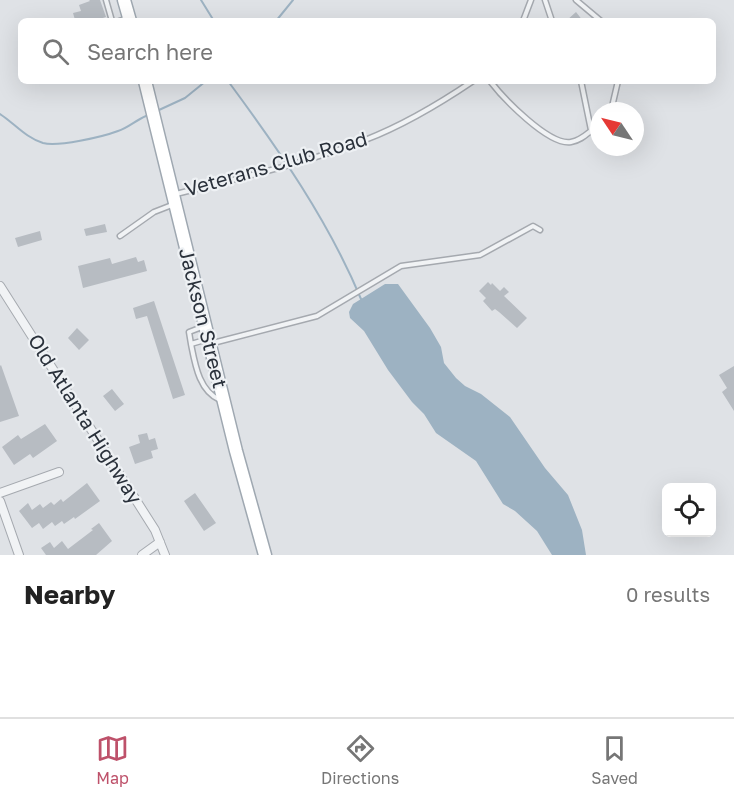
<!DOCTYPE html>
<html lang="en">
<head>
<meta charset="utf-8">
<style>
	body { margin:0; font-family:"Golos Text",sans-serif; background:#f6f6f6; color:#222 }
	.controls { position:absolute; right:18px; bottom:18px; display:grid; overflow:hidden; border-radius:9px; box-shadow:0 6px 24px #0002 }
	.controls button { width:54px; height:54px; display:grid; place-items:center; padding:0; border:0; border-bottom:2px solid #e0e0e0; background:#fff; color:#222; font:30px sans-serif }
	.compass { position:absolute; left:590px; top:102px; width:54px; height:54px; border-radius:50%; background:#fff; box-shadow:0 6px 24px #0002; rotate:305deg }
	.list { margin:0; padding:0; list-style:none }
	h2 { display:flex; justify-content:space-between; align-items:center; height:78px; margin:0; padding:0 24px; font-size:26px }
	h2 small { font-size:20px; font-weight:400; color:#767676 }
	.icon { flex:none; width:33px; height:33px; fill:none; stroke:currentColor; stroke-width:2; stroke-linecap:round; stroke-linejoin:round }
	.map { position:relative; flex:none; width:734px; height:555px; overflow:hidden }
	.search { position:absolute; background:#fff; box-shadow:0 6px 24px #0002; left:18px; right:18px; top:18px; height:66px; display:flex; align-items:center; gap:15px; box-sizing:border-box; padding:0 21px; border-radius:9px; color:#767676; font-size:22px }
	.sheet { height:162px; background:#fff }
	nav { display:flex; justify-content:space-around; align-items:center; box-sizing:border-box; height:84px; border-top:2px solid #e0e0e0; background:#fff; font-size:16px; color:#767676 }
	nav a { display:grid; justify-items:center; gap:3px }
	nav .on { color:#be516a }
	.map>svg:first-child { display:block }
	.water { fill:#9db2c2 }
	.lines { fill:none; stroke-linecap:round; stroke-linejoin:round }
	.stream { stroke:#9db2c2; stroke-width:2 }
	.building { fill:#b7bcc2 }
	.service-casing { stroke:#a5a9af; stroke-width:7 }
	.minor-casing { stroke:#a5a9af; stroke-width:10 }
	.primary-casing { stroke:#9fa8b1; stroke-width:15 }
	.service { stroke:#f1f3f5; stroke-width:4 }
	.minor { stroke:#f1f3f5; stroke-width:8 }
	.primary { stroke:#fff; stroke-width:12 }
	.labels { text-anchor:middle; stroke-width:4.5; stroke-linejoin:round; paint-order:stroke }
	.street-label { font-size:20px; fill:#2a313b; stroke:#eef1f4 }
</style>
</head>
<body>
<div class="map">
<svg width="734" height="555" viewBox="0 0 734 555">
	<rect width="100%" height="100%" fill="#dfe2e6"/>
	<path class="water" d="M 385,284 L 398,284 L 430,328 L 441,347 L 444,363 L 456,378 L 465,386 L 481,394 L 510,417 L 545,468 L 568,495 L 582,530 L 586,555 L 552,555 L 537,531 L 515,511 L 503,504 L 476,461 L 436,433 L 424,414 L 412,402 L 388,370 L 364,331 L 350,318 L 349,312 L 353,304 Z"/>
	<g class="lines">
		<path class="stream" d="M 201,0 L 214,21
			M 276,21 L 293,0
			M 228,81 C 279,150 328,220 361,299
			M 159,110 L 185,98 L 206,81
			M 0,114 C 14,123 26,138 43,143 C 58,147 102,137 118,131 C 128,128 136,120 146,116"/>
	</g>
	<path class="building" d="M 89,0 L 100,0 L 106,17 L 93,21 L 84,21 L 83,18 L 75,20 L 73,13 L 81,11 L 79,5 L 90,1 Z
		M 576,12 L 583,21 L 566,21 Z
		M 105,224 L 107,232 L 86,236 L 84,229 Z
		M 40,231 L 42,240 L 18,247 L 15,238 Z
		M 136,257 L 138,262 L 144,260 L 147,271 L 83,288 L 78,266 L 110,258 L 112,264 Z
		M 488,282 L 491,285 L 492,283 L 500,291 L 504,287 L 509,292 L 504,296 L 527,318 L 517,328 L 499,312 L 495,309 L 492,311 L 483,301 L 486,298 L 479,291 Z
		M 154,301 L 185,395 L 173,399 L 147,316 L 136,319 L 133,308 Z
		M 77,328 L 89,340 L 79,350 L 68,338 Z
		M 1,365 L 19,416 L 0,422 L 0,366 Z
		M 734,366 L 734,411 L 722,392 L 727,388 L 719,375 Z
		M 112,389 L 124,404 L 115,411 L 103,396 Z
		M 45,424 L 57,441 L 33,458 L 30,454 L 14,465 L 2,447 L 18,435 L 21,439 Z
		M 147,433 L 149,440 L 155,438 L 158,449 L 151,451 L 153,458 L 135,464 L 129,447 L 140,443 L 138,435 Z
		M 87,483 L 100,501 L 75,519 L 74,517 L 64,524 L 62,521 L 55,526 L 52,522 L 43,529 L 39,523 L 32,528 L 19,511 L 28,503 L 32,510 L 40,504 L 43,508 L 51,502 L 54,505 L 61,499 L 63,502 Z
		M 195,493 L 216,523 L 204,531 L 184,501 Z
		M 99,523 L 112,541 L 96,555 L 46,555 L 41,548 L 50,542 L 54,548 L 62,541 L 68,549 L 93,530 L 91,529 Z"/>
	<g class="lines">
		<defs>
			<path id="service" d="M 106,0 L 112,21
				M 545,0 L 552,21
				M 576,0 L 601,21
				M 119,21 L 128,18
				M 523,21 L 531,0
				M 490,81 C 503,98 549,146 571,142 C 583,140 589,131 599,125
				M 581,81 L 591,130
				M 611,111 L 618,81
				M 176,194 C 239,178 304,164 365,140 C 404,125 439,104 473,81
				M 120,236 L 154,212 L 172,205
				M 202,327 L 189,332 L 191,344 L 208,339
				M 213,343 L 317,316 L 401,266 L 480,255 L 533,226 L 540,230
				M 191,344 C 195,364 199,391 220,400"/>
			<path id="minor" d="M 0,286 L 155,530 L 165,555
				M 0,493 L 59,472
				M 0,501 L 19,555
				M 142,555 L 160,542"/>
			<path id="primary" d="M 124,0 L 130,21
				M 145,81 L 236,451 L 265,555"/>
		</defs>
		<use href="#service" class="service-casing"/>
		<use href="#minor" class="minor-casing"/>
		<use href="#primary" class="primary-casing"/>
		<use href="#service" class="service"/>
		<use href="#minor" class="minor"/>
		<use href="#primary" class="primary"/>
	</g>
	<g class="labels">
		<g class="street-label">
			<text transform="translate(276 164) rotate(-16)" y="7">Veterans Club Road</text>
			<text transform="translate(203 318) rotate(76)" y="7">Jackson Street</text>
			<text transform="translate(85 419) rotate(58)" y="7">Old Atlanta Highway</text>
		</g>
	</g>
</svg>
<div class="controls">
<button><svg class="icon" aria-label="locate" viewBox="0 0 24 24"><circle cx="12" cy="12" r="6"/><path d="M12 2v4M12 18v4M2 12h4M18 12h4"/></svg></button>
</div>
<svg class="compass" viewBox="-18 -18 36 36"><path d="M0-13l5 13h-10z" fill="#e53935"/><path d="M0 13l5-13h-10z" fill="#767676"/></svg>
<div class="search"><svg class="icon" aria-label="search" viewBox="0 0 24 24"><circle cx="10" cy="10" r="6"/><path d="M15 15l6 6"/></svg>Search here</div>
</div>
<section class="sheet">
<h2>Nearby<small>0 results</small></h2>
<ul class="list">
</ul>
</section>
<nav>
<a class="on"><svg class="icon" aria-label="map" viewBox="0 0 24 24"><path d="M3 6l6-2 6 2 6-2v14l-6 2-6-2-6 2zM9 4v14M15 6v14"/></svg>Map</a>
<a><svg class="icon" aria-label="directions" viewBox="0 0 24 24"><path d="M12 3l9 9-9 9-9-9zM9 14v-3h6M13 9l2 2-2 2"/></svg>Directions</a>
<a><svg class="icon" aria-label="saved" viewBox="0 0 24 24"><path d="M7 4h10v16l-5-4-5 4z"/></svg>Saved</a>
</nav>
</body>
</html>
